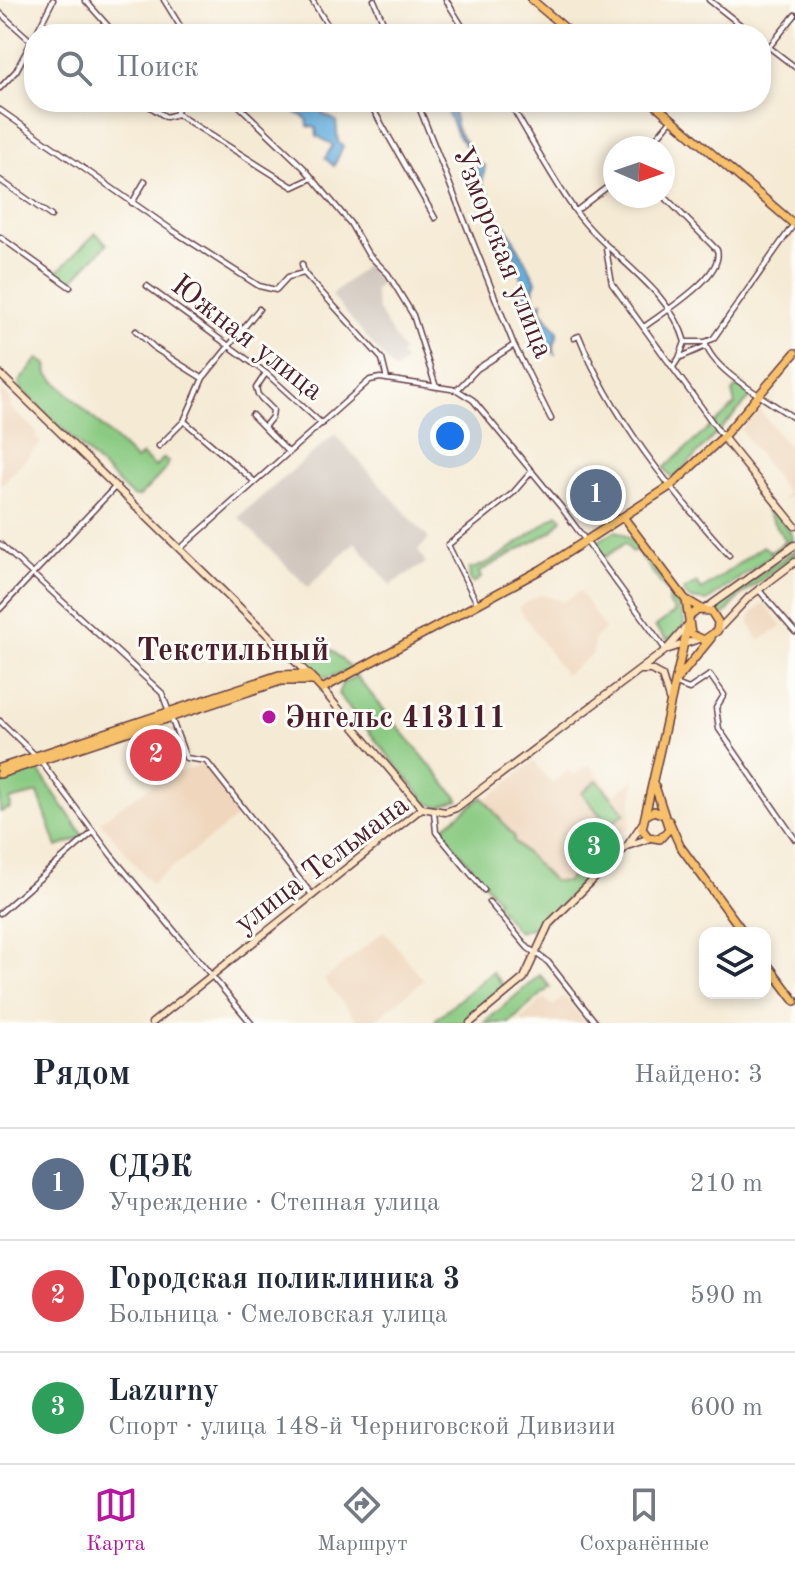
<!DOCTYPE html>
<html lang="ru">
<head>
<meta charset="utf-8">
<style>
	body { margin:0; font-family:"Old Standard TT",serif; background:#f6f6f7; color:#1f2937 }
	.controls { position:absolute; right:24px; bottom:24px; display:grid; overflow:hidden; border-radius:16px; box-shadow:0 4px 12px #0003 }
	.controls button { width:72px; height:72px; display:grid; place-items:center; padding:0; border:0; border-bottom:2px solid #e0e1e3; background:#fff; color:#1f2937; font:40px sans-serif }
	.compass { position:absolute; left:603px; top:136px; width:72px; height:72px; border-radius:50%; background:#fff; box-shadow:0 4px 12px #0003; rotate:92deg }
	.you { position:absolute; left:450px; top:436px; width:28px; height:28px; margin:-20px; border:6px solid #fff; border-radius:50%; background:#1a73e8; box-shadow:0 0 0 12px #1a73e833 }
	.badge { display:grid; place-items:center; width:52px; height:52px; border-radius:50%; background:#b5179e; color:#fff; font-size:26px; font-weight:700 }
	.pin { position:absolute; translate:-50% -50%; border:4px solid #fff; box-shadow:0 2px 8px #0006 }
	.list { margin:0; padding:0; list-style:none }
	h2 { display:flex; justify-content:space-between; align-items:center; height:104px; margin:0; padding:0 32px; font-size:34px }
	h2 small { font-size:26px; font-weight:400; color:#747a83 }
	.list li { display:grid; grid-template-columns:52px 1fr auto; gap:24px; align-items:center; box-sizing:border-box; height:112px; padding:0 32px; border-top:2px solid #e0e1e3 }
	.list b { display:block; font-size:30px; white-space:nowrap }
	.list p { margin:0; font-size:26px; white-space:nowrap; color:#747a83 }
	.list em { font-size:26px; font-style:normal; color:#747a83 }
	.icon { flex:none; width:44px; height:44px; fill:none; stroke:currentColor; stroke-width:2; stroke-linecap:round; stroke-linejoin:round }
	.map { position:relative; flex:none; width:795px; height:1023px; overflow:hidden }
	.search { position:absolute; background:#fff; box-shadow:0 4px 12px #0003; left:24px; right:24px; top:24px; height:88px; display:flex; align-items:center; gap:20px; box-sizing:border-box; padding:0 28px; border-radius:32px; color:#747a83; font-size:30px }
	.sheet { height:440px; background:#fff }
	nav { display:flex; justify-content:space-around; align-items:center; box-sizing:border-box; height:112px; border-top:2px solid #e0e1e3; background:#fff; font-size:22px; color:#747a83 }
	nav a { display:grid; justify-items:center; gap:4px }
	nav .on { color:#b5179e }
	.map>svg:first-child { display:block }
	.built { fill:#efd6bc }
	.industrial { fill:#cdc2b9 }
	.green { fill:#8aca82; stroke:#6a7456; stroke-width:2 }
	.water { fill:#65aedd; stroke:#586684; stroke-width:2 }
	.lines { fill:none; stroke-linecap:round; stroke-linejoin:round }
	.street-casing { stroke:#643d44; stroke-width:7 }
	.secondary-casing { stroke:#643d44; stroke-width:9 }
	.primary-casing { stroke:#643d44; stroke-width:10 }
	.street { stroke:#fff; stroke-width:4 }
	.secondary { stroke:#fce6c4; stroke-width:6 }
	.primary { stroke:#f7c06b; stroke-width:7 }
	.poi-dot { fill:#b5179e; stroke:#fdfcf7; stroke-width:3 }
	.labels { text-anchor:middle; stroke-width:6; stroke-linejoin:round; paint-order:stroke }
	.street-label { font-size:30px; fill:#4a1f2b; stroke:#fdfcf7 }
	.poi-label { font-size:30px; font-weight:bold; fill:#4a1f2b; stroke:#fdfcf7; text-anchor:start }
	.neighbourhood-label { font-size:32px; font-weight:bold; fill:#4a1f2b; stroke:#fdfcf7 }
</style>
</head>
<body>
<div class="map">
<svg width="795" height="1023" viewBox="0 0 795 1023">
	<rect width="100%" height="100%" fill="#fdfcf7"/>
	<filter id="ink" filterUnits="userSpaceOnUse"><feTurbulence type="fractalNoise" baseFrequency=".0125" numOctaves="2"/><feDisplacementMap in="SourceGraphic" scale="16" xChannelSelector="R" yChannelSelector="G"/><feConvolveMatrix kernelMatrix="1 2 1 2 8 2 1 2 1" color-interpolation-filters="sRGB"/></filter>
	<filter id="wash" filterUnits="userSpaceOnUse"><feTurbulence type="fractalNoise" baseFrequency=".006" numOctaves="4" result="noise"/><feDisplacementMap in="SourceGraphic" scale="32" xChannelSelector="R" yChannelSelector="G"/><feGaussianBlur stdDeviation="1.8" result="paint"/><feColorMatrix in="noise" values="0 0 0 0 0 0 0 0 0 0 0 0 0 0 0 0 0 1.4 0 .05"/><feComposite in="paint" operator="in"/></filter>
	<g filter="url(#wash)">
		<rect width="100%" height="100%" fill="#f5ead4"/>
		<path class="built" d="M 0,389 L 12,402 L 9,406 L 38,433 L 35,437 L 41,443 L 0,486 Z
			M 758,408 L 795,455 L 795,492 L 781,502 L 787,493 L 741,430 Z
			M 580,591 L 605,629 L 594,638 L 593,654 L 565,675 L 518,607 L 541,594 L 563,602 Z
			M 764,603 L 782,626 L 759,641 L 749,623 L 752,614 Z
			M 534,761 L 551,783 L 569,770 L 573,775 L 589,764 L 614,795 L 635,779 L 629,828 L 613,835 L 612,845 L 567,882 L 553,881 L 523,851 L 485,800 Z
			M 203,764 L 241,814 L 151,884 L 100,821 L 159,780 Z
			M 384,931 L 424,980 L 371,1023 L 359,1023 L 324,980 Z
			M 564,997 L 586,1023 L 524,1023 L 521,1019 L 544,998 L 553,1006 Z"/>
		<path class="industrial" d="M 367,265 L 380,283 L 374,291 L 378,310 L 403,352 L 400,355 L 405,361 L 395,371 L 331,295 Z
			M 335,434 L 429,539 L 418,550 L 426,563 L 390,585 L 355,542 L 308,587 L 238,517 Z"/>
		<path class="green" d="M 96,233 L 107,244 L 72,281 L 56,273 Z
			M 38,359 L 47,364 L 48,374 L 136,460 L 142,455 L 155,467 L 164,458 L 168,462 L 165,470 L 139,497 L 132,496 L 20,388 L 19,382 Z
			M 740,383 L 752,396 L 673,479 L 664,468 L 735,405 L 732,392 Z
			M 770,506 L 792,535 L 791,542 L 707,601 L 689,599 L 683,591 L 696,583 L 702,590 L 763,546 L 771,552 L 786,541 L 765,509 Z
			M 558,514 L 562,519 L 552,531 L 479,572 L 481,578 L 474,583 L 470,580 L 469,569 C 493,566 533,531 558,514 Z
			M 615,531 C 634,531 686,605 684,625 L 673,638 L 667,640 L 655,627 L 675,612 L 668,601 L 671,597 L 636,550 L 632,552 L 625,543 L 605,557 L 595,543 Z
			M 795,550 L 795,556 L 741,595 L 720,620 L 711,608 Z
			M 330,649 L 352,669 L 326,678 L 316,673 L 303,658 Z
			M 356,676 L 459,800 L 438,807 L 427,803 L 338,694 L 342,684 Z
			M 35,765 L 84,837 L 57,847 L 38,793 L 10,800 L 11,808 L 0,812 L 0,777 Z
			M 597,780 L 625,813 L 609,826 L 582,793 Z
			M 482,797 L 514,836 L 514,841 L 553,881 L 567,882 L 578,863 L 594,859 L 608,847 L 614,854 L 542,924 L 518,932 L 495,903 L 498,900 L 441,829 Z
			M 492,972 L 506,989 L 466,1023 L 437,1023 L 435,1020 Z
			M 540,975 L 550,987 L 509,1023 L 484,1023 Z"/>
		<path class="water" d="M 288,102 L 316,102 L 323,114 L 336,121 L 338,142 L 343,146 L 334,166 L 325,158 L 333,145 L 317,136 L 316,128 L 308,126 L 307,119 L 295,112 Z
			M 449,104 C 455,112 454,118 457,128 C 459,135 472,149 476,161 L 485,166 L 482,184 L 489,194 L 499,223 L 505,224 L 536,281 L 533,289 L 537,305 L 542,302 L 541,310 L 558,332 L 553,349 L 555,355 L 523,308 L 524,287 L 516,258 L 481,199 L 475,182 L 479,175 L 473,156 L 457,135 L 446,109 Z"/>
	</g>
	<g filter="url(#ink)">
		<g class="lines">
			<defs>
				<path id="street" d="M 85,0 L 115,34
					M 164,0 L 185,34
					M 312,0 L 333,34
					M 374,0 L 388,34
					M 446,0 L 467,34
					M 709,0 L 752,34
					M 0,13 L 31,41
					M 43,23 L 58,34
					M 36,34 L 53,0
					M 761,41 L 795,67
					M 769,47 L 795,15
					M 0,88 L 16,71 L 34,37
					M 143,102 L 166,117 L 177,114 L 293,187 L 310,179
					M 176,102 L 177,114
					M 235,102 L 304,168 L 350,223 L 368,254 L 388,274 L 413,315 L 436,387
					M 369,102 L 435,218
					M 417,102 L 514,345 L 551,419
					M 509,102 C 531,138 551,177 576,212 C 608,256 670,288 685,342 L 705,342 C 712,372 771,401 795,419
					M 0,110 L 172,230 L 259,286 L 276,290 L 288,277 L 304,273 L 302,264
					M 648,148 L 672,119
					M 0,180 L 51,216
					M 132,203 L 145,181
					M 576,211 L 615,181
					M 0,237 L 70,287
					M 606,249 L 612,284 L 723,437
					M 304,273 L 382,359 L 387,379
					M 147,286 L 266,373 L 322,424
					M 644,327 C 662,313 725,276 717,250 L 663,195
					M 136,331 L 156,349 L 202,378
					M 574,338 L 579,336 C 611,416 671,491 729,555
					M 705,342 L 713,339 L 794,224
					M 679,358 L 685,342
					M 673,367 L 679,358 L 706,346
					M 457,390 L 477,369 L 514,345
					M 252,415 L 289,453
					M 184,421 L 255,482
					M 264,427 L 272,417 L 273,410 L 258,395 L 256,388 L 266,373
					M 159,446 L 184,421 L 203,378 L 259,309
					M 0,544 L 162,693 L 186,758 L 206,761 L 313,896
					M 182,547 L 370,380 L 380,378 L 457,390 L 473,400 L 561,507 L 666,650
					M 758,589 L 795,632
					M 477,603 L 448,545 L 513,493 L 532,471
					M 0,609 L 116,486
					M 676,684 L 689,689 L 710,675 L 724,695 L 716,708 L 719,729 L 795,839
					M 0,721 L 40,760 L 111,855 L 251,1023
					M 434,812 L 436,832 L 484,890
					M 489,902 L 528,948 L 548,962 L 596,1023
					M 0,913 L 93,832"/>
				<path id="secondary" d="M 0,374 L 308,674
					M 723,437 L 795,526
					M 705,609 L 795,545
					M 717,631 L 749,597 L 795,562
					M 669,649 L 699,639
					M 640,670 L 651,670 L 662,676 L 669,699
					M 322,689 L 422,808
					M 422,808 L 445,812 L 456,808 L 666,650 L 686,627
					M 630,845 L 650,838
					M 152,1023 L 422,808
					M 470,1023 L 524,978 L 549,924 L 627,846 L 642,824"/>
				<path id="primary" d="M 532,0 L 572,34
					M 652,102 L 795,225
					M 624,518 L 685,599 L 702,609
					M 686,600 L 691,634 L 704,640 L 717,631 L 718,622 L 711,611 L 698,610 L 690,616
					M 676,681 L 711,638
					M 0,768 L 279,675 L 308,674 L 322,689 L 542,569 L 672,485 L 723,437 L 795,353
					M 0,774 L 281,681 L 315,681
					M 655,786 L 669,829 L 660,839 L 648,837 L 642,829 L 645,816 L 654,811 L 664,815
					M 645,816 L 688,625
					M 669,821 L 680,846 L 744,933
					M 765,961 L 795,1001"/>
			</defs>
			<use href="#street" class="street-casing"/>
			<use href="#secondary" class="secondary-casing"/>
			<use href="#primary" class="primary-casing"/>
			<use href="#street" class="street"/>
			<use href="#secondary" class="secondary"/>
			<use href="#primary" class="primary"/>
		</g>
	</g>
	<circle class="poi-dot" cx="269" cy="717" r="8"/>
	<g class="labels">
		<g class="street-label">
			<text transform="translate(504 252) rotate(68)" y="10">Узморская улица</text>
			<text transform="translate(248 337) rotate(38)" y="10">Южная улица</text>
			<text transform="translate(321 863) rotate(-37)" y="10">улица Тельмана</text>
		</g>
		<g class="poi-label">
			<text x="285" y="727">Энгельс 413111</text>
		</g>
		<g class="neighbourhood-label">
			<text x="233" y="660">Текстильный</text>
		</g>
	</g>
</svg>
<div class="controls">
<button><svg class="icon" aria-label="layers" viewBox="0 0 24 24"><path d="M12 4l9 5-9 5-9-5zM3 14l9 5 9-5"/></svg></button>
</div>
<svg class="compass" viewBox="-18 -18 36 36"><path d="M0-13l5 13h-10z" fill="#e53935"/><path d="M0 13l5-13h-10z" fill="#747a83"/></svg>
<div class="you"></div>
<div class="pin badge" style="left:596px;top:495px;background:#5c6f8a">1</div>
<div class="pin badge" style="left:156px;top:755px;background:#e0444e">2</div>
<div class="pin badge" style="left:594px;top:848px;background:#2e9e5b">3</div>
<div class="search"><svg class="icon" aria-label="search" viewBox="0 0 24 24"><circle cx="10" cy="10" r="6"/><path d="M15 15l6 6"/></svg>Поиск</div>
</div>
<section class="sheet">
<h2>Рядом<small>Найдено: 3</small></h2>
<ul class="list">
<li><span class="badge" style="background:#5c6f8a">1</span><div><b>СДЭК</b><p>Учреждение · Степная улица</p></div><em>210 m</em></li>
<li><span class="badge" style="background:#e0444e">2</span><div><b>Городская поликлиника 3</b><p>Больница · Смеловская улица</p></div><em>590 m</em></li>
<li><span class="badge" style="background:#2e9e5b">3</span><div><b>Lazurny</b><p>Спорт · улица 148-й Черниговской Дивизии</p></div><em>600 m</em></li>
</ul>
</section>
<nav>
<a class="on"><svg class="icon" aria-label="map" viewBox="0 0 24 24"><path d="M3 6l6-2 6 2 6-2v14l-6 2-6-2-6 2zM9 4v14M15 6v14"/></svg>Карта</a>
<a><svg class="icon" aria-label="directions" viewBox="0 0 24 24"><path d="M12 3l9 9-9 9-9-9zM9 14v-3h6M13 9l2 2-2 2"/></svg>Маршрут</a>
<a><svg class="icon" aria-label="saved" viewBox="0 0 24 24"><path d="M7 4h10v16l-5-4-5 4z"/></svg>Сохранённые</a>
</nav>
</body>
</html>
